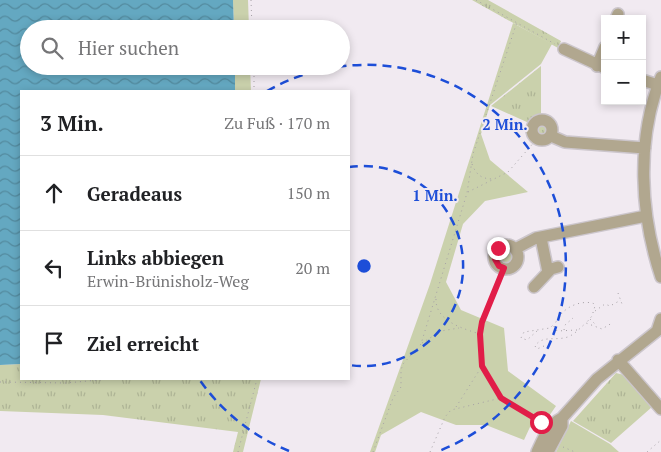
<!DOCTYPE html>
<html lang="de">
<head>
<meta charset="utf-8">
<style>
	body { margin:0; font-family:"PT Serif",serif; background:#f2f2f2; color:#202124 }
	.controls { position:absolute; right:15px; top:15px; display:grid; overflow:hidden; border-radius:0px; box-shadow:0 2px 8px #0003 }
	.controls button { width:45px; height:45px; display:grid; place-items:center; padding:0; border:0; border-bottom:1px solid #e0e0e0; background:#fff; color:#202124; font:25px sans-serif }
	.stop { position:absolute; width:15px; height:15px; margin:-11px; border:4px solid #e11d48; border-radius:50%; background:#fff }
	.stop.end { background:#e11d48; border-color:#fff; box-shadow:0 1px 5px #0008 }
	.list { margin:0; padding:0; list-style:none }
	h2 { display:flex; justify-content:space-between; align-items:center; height:65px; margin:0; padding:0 20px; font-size:21px }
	h2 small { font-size:16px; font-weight:400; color:#757577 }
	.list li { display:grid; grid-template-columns:32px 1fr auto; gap:15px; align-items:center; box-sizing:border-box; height:75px; padding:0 20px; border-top:1px solid #e0e0e0 }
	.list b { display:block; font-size:19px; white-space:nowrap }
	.list p { margin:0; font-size:16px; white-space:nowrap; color:#757577 }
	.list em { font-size:16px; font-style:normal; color:#757577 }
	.icon { flex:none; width:28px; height:28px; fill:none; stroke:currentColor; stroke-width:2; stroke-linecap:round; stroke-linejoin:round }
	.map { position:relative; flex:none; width:661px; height:452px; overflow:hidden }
	.search { position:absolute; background:#fff; box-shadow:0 2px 8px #0003; left:20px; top:20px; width:330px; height:55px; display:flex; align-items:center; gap:12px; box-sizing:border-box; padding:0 18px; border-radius:28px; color:#757577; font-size:19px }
	.panel { position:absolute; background:#fff; box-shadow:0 2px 8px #0003; left:20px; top:90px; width:330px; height:290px; border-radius:0px }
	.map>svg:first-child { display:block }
	.grass { fill:url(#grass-tufts) }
	.park { fill:#cad1ac }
	.water { fill:url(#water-waves) }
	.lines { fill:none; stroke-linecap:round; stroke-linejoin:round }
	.minor-casing { stroke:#ccc6cc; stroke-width:14 }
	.path { stroke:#a6a1a6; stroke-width:1; stroke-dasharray:1 4; stroke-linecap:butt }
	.minor { stroke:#b1a78f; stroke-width:11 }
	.route { stroke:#e11d48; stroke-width:6 }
	.ring { fill:none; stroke:#1d4ed8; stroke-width:2.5; stroke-dasharray:9 6 }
	.centre { fill:#1d4ed8; stroke:#f1eaf1; stroke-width:2.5 }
	.ring-label { font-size:15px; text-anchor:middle; font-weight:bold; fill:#1d4ed8; stroke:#f1eaf1; stroke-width:4; stroke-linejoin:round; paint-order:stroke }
</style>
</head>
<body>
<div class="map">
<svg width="661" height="452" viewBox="0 0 661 452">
	<defs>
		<pattern id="grass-tufts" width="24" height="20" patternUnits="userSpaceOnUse" patternTransform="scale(1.25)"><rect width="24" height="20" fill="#cad1ac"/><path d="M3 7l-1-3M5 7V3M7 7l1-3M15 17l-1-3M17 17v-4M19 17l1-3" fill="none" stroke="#aeb495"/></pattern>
		<pattern id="water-waves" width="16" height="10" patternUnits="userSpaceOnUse" patternTransform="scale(1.25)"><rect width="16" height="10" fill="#64a8c1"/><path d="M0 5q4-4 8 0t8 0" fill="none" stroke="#538a9e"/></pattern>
	</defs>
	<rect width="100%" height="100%" fill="#f1eaf1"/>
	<path class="grass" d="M 472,0 L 488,0 L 561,41 L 558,48 Z
		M 541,66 L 541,116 L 529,123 L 491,106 Z
		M532 130a10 10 0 1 1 20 0a10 10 0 1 1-20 0Z
		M494 257a12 12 0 1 1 24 0a12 12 0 1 1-24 0Z
		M 21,364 L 21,379 L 261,379 L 243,452 L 233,452 L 238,432 L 103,415 L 0,411 L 0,365 Z
		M 616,373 L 624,375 L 652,407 L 611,443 L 573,421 Z"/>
	<path class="park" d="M 233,0 L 248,0 L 249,29 L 234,29 Z
		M 513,23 L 552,44 L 541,64 L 490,105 L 481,134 L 490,160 L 528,192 L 485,201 L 463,224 L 446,282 L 461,310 L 504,328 L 508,371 L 556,406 L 538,432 L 530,427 L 524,440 L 486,425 L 456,425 L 421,412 L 381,435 L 375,452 L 370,452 L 430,284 Z
		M 235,66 L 250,66 L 251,91 L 235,91 Z
		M 571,421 L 610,444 L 619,452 L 556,452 Z"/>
	<path class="water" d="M 0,0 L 233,0 L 234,29 L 29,29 L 29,66 L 235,66 L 235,91 L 21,91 L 21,364 L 0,365 Z"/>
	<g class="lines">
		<defs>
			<path id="minor" d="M 616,19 L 618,14
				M 564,49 L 605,68
				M 597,66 L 605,47
				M 661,77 C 636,140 640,214 661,277
				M 642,80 L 658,85
				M532 130a10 10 0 1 1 20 0a10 10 0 1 1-20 0Z
				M 551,136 L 565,142 L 645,148
				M 541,238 L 548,272
				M494 257a12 12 0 1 1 24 0a12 12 0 1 1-24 0Z
				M 515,249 L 536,238 L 646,216
				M 534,287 L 551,269 L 558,267
				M 618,360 L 661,409
				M 537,452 C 543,439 548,425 562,418 L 597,379 L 657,331 L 661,319
				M 548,452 L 562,426 L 562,418"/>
		</defs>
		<use href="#minor" class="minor-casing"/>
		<path class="path" d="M 251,0 L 252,29
			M 476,0 L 555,44
			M 254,66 L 254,91
			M 472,164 C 476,175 482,179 493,179
			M 468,192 L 508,172 L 537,139
			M 618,293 L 622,304
			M 436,299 C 435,321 464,329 480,334
			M 595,311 L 605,304 L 610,306 L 621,300
			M 590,319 L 596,325
			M 564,330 L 565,325 L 573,318
			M 577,330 L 557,331 L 554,327 C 559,310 576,300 593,303 L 595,306 L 592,316 L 587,322
			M 537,331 L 527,340 L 521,338 L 524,332 L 550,328 L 554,324
			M 422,343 L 441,331 L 459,328
			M 548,349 L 544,346 L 537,349 L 535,346 C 543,334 558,342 570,336 C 576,333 581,327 586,323 L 602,329 L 612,323
			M 482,366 L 501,397
			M 0,382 L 66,383 L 110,379
			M 456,407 L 482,366 L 482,322 L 504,268
			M 563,447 L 575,452
			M 238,452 L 257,379
			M 373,452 L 393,398 L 401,387 L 401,370 L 403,364 L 421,344 L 467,193 L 473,154 L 517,22
			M 430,452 L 445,417 L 451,410 L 501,398 L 542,422
			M 647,452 L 661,440"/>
		<use href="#minor" class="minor"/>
	</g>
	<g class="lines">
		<path class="route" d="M 498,248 L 495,259 L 499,266 L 504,268 L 482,322 L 480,334 L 482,366 L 501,398 L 541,422"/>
	</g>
	<g class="ring">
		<path d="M349 167A100 100 0 1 1 349 365"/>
		<path d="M289 451A200 200 0 0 1 199 379M267 91A200 200 0 1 1 439 451"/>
	</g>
	<circle cx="364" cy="266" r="8" class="centre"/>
	<g class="ring-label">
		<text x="505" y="130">2 Min.</text>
		<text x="435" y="201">1 Min.</text>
	</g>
</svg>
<div class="controls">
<button>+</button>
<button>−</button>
</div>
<div class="stop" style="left:541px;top:422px"></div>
<div class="stop end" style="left:498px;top:248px"></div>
<div class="search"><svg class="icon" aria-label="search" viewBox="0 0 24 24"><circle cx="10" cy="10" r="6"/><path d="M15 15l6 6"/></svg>Hier suchen</div>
<section class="panel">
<h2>3 Min.<small>Zu Fuß · 170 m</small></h2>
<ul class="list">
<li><svg class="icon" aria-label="ahead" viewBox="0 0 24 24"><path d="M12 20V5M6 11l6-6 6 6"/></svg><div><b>Geradeaus</b></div><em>150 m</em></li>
<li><svg class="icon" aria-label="left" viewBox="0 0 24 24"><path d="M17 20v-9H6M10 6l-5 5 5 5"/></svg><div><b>Links abbiegen</b><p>Erwin-Brünisholz-Weg</p></div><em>20 m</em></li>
<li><svg class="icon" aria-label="arrive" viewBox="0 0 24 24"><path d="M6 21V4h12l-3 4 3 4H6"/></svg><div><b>Ziel erreicht</b></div></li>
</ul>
</section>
</div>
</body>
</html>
